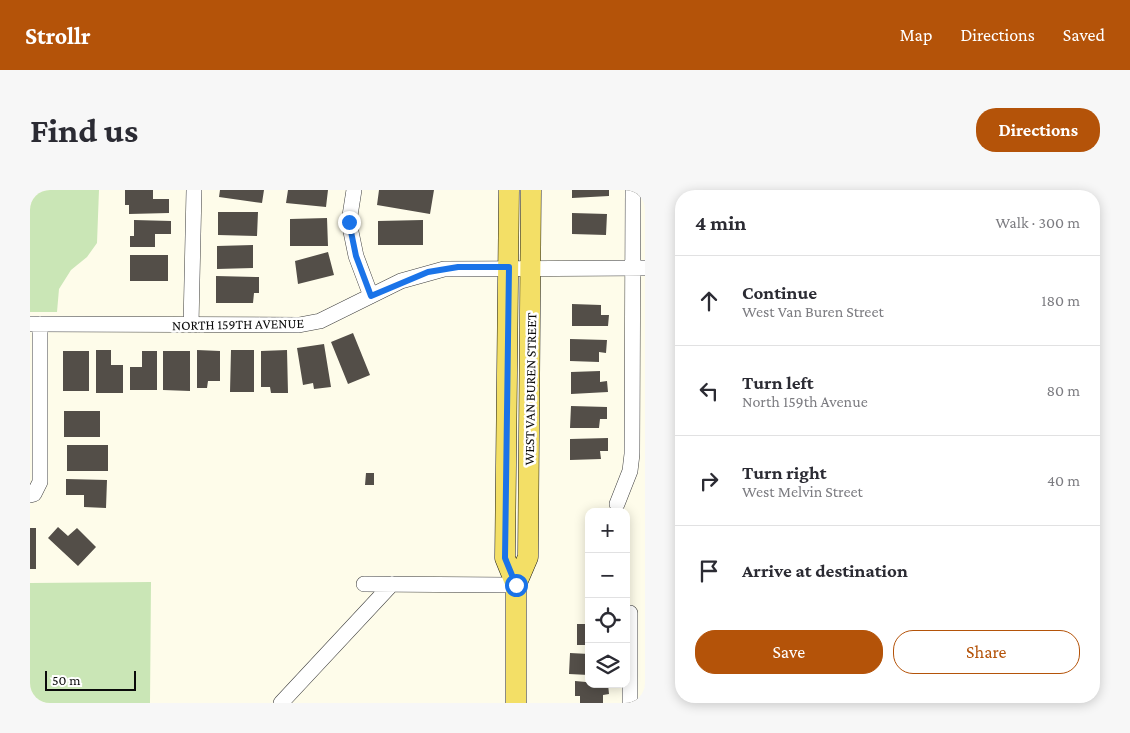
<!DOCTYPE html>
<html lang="en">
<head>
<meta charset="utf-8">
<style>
	body { margin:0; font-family:"Crimson Pro",serif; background:#f7f7f7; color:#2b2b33 }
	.controls { position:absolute; right:15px; bottom:15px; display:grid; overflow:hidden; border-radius:10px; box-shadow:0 2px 12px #0003 }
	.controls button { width:45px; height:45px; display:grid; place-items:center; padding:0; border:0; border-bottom:1px solid #e1e1e2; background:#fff; color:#2b2b33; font:25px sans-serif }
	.scale { position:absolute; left:15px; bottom:12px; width:91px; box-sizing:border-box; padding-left:5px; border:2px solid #0b0b0b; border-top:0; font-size:14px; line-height:18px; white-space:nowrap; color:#0b0b0b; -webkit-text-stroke:4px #fff; paint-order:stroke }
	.stop { position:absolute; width:15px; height:15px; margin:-11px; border:4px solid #1a73e8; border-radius:50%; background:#fff }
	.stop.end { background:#1a73e8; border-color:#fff; box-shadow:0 1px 5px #0008 }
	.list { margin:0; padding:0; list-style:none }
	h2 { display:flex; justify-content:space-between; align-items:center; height:65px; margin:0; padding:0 20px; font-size:21px }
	h2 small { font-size:16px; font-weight:400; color:#7c7c81 }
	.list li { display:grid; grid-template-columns:32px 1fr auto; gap:15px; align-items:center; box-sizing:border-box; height:90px; padding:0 20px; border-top:1px solid #e1e1e2 }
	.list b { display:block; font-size:19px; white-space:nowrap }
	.list p { margin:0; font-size:16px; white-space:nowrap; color:#7c7c81 }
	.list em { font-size:16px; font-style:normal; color:#7c7c81 }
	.actions { display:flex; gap:10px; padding:15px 20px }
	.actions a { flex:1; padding:11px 0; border:1px solid #b45309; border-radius:20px; text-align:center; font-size:18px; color:#b45309 }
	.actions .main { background:#b45309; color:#fff }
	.icon { flex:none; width:28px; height:28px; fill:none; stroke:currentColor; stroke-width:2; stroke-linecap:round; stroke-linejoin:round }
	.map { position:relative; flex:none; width:615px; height:513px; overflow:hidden; border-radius:20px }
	header { display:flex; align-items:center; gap:30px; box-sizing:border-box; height:70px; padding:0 25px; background:#b45309; color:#fff }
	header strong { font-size:24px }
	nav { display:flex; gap:28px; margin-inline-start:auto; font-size:18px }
	.intro { display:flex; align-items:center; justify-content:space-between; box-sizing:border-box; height:120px; padding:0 30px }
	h1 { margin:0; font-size:35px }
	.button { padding:12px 22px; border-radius:20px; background:#b45309; color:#fff; font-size:18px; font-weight:700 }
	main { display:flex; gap:30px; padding:0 30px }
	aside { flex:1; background:#fff; border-radius:20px; box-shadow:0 2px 12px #0003 }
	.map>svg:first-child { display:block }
	.green { fill:#cae6b6 }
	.building { fill:#534e48 }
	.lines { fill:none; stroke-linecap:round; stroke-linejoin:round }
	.minor-casing { stroke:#3e3e3e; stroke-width:16 }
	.major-casing { stroke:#1c1c1c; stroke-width:21 }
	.minor { stroke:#fff; stroke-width:15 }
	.major { stroke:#f3df66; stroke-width:20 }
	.route { stroke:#1a73e8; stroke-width:6 }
	.labels { text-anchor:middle; stroke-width:5; stroke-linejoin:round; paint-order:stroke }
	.street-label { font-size:14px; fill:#0b0b0b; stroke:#fff }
</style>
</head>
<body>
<header>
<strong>Strollr</strong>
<nav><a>Map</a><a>Directions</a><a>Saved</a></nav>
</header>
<div class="intro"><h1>Find us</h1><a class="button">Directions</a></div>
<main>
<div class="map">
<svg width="615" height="513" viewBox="0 0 615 513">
	<rect width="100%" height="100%" fill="#fefcea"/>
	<path class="green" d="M 0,0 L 69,0 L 67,53 L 57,67 L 41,80 L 29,99 L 27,122 L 0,122 Z
		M 121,392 L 120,513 L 0,513 L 0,393 Z"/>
	<path class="building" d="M 95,0 L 123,0 L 123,9 L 139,9 L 139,23 L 99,24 L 99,15 L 95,15 Z
		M 190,0 L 234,0 L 232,13 L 189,7 Z
		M 258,0 L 298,0 L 296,17 L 256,13 Z
		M 349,0 L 404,0 L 400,24 L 347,15 Z
		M 542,0 L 579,0 L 579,6 L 542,8 Z
		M 188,22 L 228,22 L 227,46 L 188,45 Z
		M 542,23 L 577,24 L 576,45 L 542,44 Z
		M 297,28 L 298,56 L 260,56 L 260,29 Z
		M 104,30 L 141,31 L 141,44 L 125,44 L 125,57 L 100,57 L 100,46 L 104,46 Z
		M 393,30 L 393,55 L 348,55 L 348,31 Z
		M 223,55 L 223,78 L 187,79 L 187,56 Z
		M 298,62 L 304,85 L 268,94 L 265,71 Z
		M 100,65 L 138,65 L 138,91 L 100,91 Z
		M 186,86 L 229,87 L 229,103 L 224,103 L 223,113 L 186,113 Z
		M 542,114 L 571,115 L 571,125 L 579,125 L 578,136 L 542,136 Z
		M 323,143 L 340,185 L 318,194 L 301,152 Z
		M 540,149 L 577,150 L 576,163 L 569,162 L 569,172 L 540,171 Z
		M 294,154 L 301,197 L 284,199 L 283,193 L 273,195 L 267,158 Z
		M 66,160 L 81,160 L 81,175 L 93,175 L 93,203 L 66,203 Z
		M 167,160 L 190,161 L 190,191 L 178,191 L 177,198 L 167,198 Z
		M 201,160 L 224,160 L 224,202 L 200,202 Z
		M 257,160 L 258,203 L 241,203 L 240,197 L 231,197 L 231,161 Z
		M 33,161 L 59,161 L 59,201 L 33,201 Z
		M 112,161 L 127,161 L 127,200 L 100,200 L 100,177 L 112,177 Z
		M 133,161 L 160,161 L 160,201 L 133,200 Z
		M 570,181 L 570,192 L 577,191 L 578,202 L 541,204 L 541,182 Z
		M 541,216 L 577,217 L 577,229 L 570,229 L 569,238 L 540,238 Z
		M 34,221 L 70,221 L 70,247 L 34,247 Z
		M 578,248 L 578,261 L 570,261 L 571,269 L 540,270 L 540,249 Z
		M 37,255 L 78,255 L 78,281 L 37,281 Z
		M 336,283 L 344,283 L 344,295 L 335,295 Z
		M 36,289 L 77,290 L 76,318 L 54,317 L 54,305 L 36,305 Z
		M 28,337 L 38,346 L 47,338 L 66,357 L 48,376 L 18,348 Z
		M 0,338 L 6,338 L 6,379 L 0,379 Z
		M 547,434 L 559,434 L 559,455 L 547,455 Z
		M 540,463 L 559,464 L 559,485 L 539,484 Z
		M 545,491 L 578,494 L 579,504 L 573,505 L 573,513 L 550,513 L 550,506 L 545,506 Z"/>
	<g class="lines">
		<defs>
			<path id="minor" d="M 324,0 L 319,32 L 326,66 L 341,106
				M 0,134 L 269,135 L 290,131 L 371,91 L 414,79 L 615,78
				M 161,135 L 164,0
				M 0,305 L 4,304 L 10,292 L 10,134
				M 587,314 L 600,281 L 602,264 L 603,0
				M 334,394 L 486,395
				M 251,513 L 362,394
				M 600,513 L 600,423"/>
			<path id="major" d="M 479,0 L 475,368 L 486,395 L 486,513
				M 486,395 L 498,367 L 501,0"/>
		</defs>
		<use href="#minor" class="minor-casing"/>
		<use href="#major" class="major-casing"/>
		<use href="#minor" class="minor"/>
		<use href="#major" class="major"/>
	</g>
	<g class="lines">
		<path class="route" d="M 319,32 L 326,66 L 341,106 L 398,82 L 428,77 L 479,77 L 475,368 L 486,395"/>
	</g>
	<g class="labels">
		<g class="street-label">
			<text transform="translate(208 134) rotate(-1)" y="5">NORTH 159TH AVENUE</text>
			<text transform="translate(500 199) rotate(-89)" y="5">WEST VAN BUREN STREET</text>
		</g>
	</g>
</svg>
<div class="controls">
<button>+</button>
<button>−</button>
<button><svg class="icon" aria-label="locate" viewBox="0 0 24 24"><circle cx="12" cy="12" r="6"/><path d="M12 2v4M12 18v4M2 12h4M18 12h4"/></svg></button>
<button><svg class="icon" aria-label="layers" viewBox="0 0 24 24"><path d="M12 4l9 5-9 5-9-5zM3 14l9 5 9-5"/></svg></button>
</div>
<div class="scale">50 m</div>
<div class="stop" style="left:486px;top:395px"></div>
<div class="stop end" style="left:319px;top:32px"></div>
</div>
<aside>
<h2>4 min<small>Walk · 300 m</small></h2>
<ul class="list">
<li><svg class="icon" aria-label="ahead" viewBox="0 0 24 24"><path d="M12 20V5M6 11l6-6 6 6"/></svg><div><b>Continue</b><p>West Van Buren Street</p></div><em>180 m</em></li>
<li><svg class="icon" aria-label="left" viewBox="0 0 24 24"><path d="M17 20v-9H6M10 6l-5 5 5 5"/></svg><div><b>Turn left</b><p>North 159th Avenue</p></div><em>80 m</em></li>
<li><svg class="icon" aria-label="right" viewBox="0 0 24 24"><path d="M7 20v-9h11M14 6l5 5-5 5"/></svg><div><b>Turn right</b><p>West Melvin Street</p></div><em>40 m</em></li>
<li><svg class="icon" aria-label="arrive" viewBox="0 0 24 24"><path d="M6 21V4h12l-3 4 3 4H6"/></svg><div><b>Arrive at destination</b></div></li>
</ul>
<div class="actions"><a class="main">Save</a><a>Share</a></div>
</aside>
</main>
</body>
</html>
